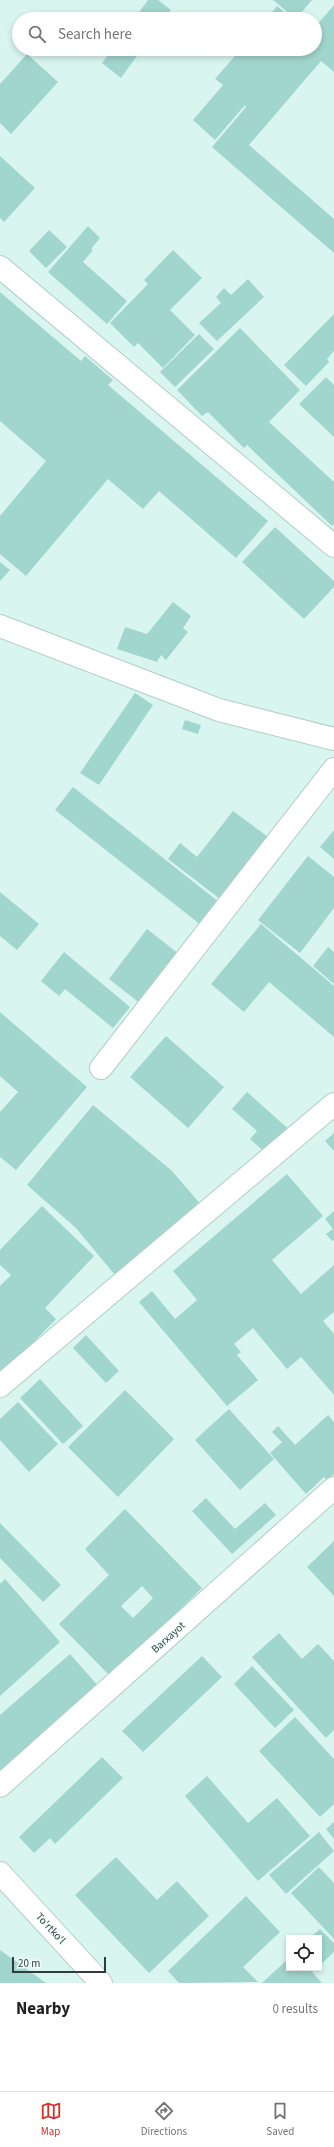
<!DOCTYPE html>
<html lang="en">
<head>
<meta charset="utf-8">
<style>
	body { margin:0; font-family:"Source Sans 3",sans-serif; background:#f2f2f2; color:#222 }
	.controls { position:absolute; right:12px; bottom:12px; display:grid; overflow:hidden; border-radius:0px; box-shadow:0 2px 6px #0003 }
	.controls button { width:36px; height:36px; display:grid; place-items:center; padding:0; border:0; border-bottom:1px solid #e0e0e0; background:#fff; color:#222; font:20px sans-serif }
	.scale { position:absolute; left:12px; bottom:10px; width:94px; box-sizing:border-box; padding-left:4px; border:2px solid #313c3a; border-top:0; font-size:11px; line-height:14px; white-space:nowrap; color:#313c3a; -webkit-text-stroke:3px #f3fefc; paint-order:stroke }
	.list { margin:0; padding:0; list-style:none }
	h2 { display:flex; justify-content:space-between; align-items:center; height:52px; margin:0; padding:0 16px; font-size:17px }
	h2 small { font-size:13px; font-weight:400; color:#767676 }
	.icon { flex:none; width:22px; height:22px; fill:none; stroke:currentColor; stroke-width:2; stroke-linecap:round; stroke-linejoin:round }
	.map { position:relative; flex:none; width:334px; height:1983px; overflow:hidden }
	.search { position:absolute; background:#fff; box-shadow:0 2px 6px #0003; left:12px; right:12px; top:12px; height:44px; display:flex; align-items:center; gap:10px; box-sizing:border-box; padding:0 14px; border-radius:22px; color:#767676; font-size:15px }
	.sheet { height:108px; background:#fff }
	nav { display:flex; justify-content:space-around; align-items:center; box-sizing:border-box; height:56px; border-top:1px solid #e0e0e0; background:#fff; font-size:11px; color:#767676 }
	nav a { display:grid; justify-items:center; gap:2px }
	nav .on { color:#d93025 }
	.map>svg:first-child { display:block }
	.building { fill:#a0d6cd; fill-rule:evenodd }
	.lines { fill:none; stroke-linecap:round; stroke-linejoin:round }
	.minor-casing { stroke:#b2cdc8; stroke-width:24 }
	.minor { stroke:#fff; stroke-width:22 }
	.labels { text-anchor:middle; stroke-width:3.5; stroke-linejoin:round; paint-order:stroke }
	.street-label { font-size:11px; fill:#313c3a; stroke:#f3fefc }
</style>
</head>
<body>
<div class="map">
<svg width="334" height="1983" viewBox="0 0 334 1983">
	<rect width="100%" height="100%" fill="#d9f5f0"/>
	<path class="building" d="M 148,0 L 158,0 L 171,10 L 164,19 L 134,19 Z
		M 273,0 L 312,0 L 296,19 Z
		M 334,5 L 334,72 L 321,61 L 249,145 L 334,219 L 334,253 L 212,147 L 246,107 L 245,105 L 215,140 L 193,120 L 223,85 L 215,79 L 241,49 L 315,49 L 315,27 Z
		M 277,6 L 288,15 L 292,19 L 267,19 Z
		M 113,49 L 142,49 L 121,78 L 102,63 Z
		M 27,54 L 58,82 L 11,134 L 0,123 L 0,84 Z
		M 0,156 L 35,188 L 4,222 L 0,218 Z
		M 88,226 L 100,238 L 91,249 L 93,250 L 83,262 L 127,301 L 107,324 L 48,272 Z
		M 49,230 L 67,247 L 46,268 L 29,251 Z
		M 173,250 L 202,278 L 170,310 L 195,335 L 163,368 L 138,343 L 134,347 L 110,323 L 148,284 L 144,280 Z
		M 248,279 L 264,297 L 217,341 L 199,323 L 221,303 L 216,297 L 224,288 L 231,295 Z
		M 0,292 L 81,361 L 85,356 L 113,380 L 108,385 L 268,521 L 236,558 L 159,491 L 143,509 L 108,479 L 26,576 L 0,554 L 0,516 L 46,461 L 0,421 Z
		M 334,314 L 334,351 L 327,359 L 329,362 L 306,386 L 284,365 Z
		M 240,328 L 300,390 L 269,422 L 334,482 L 334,524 L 332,526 L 247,445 L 244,448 L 208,412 L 202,416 L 177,390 Z
		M 199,334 L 214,349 L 175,387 L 160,372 Z
		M 326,377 L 334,385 L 334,437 L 299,404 Z
		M 275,527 L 334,581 L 334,587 L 304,619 L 242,562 Z
		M 0,562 L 10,570 L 0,581 Z
		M 173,602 L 191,616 L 183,628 L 188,632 L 166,660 L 161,655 L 157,662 L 117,649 L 125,627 L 147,634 Z
		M 135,693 L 153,705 L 99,785 L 80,773 Z
		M 185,720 L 201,725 L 198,734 L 182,729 Z
		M 73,787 L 219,902 L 201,925 L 55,810 Z
		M 233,811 L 268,837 L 220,899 L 168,859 L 180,843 L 197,857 Z
		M 334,830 L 334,859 L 320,847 Z
		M 308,856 L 334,877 L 334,908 L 300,953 L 258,920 Z
		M 0,892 L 39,924 L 17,950 L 0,936 Z
		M 261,924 L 334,986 L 334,1037 L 269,982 L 244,1012 L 211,984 Z
		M 147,929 L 184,958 L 146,1008 L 109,979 Z
		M 328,947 L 334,952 L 334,984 L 313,966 Z
		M 64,952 L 130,1007 L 113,1028 L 65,989 L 59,996 L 41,981 Z
		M 0,1012 L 87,1087 L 16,1170 L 0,1157 L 0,1112 L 18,1092 L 0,1076 Z
		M 166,1036 L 224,1087 L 188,1128 L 130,1077 Z
		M 247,1092 L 293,1133 L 271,1158 L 250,1139 L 257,1131 L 232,1109 Z
		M 93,1105 L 172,1171 L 203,1207 L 119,1280 L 76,1228 L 27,1185 Z
		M 334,1133 L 334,1151 L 325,1141 Z
		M 287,1174 L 323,1216 L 272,1260 L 301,1294 L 334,1265 L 334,1312 L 323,1321 L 334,1334 L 334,1395 L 301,1357 L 287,1369 L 253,1328 L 234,1344 L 241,1352 L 237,1355 L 258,1380 L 227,1406 L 139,1302 L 152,1291 L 175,1319 L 197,1300 L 173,1271 Z
		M 42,1206 L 94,1256 L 45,1308 L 56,1319 L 3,1374 L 0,1371 L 0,1286 L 11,1275 L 0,1265 L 0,1250 Z
		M 334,1211 L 334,1240 L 332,1241 L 326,1234 L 333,1229 L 325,1219 Z
		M 86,1335 L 119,1371 L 106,1383 L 73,1348 Z
		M 40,1379 L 83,1426 L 63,1444 L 20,1398 Z
		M 125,1390 L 174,1439 L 118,1497 L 68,1447 Z
		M 18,1402 L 58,1444 L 29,1472 L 0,1440 L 0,1419 Z
		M 229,1409 L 274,1459 L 240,1490 L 195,1440 Z
		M 328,1415 L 334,1422 L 334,1474 L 327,1480 L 324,1477 L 306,1494 L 270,1453 L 282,1442 L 272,1432 L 278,1426 L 295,1445 Z
		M 206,1498 L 235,1529 L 265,1503 L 276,1515 L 232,1554 L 192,1511 Z
		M 125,1509 L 202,1588 L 111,1677 L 59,1624 L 109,1575 L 85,1549 ZM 142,1586 L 153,1598 L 133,1618 L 121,1606 Z
		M 0,1523 L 61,1585 L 43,1602 L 0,1558 Z
		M 334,1541 L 334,1596 L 307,1567 Z
		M 5,1579 L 60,1642 L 0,1696 L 0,1584 Z
		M 279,1633 L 302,1659 L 318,1644 L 334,1661 L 334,1730 L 326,1738 L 252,1657 Z
		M 70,1654 L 100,1688 L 0,1776 L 0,1715 Z
		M 202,1656 L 222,1677 L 143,1752 L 122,1731 Z
		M 252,1666 L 294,1710 L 275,1728 L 234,1684 Z
		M 295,1717 L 334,1759 L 334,1804 L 320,1817 L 259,1751 Z
		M 102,1757 L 123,1778 L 55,1844 L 50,1838 L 34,1853 L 19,1837 Z
		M 207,1776 L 248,1823 L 277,1798 L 310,1836 L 258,1881 L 185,1796 Z
		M 334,1822 L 334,1839 L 326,1829 Z
		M 319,1832 L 334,1851 L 286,1894 L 269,1875 Z
		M 116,1857 L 157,1900 L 177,1881 L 209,1916 L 149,1973 L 75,1895 Z
		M 319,1867 L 334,1883 L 334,1939 L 291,1893 Z
		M 246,1896 L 280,1932 L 243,1967 L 258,1982 L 179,1983 L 168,1971 Z
		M 320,1929 L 334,1943 L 334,1952 L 319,1966 L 319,1938 L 310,1938 Z
		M 0,1950 L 46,1983 L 0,1983 Z
		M 289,1958 L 289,1968 L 317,1968 L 312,1972 L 322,1983 L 262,1983 Z"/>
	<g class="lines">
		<defs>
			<path id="minor" d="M 0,267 L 334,546
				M 0,626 L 219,710 L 334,739
				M 101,1068 L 334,769
				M 0,1386 L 334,1104
				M 0,1786 L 334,1488
				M 0,1873 L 101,1983"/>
		</defs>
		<use href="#minor" class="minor-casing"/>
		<use href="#minor" class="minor"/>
	</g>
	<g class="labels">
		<g class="street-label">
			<text transform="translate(168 1637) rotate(-42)" y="4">Barxayot</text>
			<text transform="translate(51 1928) rotate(47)" y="4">To'rtko'l</text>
		</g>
	</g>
</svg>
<div class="controls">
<button><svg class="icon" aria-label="locate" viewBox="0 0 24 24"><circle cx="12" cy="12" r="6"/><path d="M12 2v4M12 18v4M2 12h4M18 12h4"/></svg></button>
</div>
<div class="scale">20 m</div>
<div class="search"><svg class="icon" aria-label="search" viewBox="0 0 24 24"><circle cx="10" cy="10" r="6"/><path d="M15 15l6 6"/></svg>Search here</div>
</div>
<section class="sheet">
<h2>Nearby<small>0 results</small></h2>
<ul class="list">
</ul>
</section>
<nav>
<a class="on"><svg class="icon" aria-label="map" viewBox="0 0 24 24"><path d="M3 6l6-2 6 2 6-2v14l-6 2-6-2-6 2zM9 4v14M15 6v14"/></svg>Map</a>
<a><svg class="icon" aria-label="directions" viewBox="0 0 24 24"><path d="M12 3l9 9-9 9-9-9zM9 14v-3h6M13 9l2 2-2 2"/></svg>Directions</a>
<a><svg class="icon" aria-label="saved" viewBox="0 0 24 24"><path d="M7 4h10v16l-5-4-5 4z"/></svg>Saved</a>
</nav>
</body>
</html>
